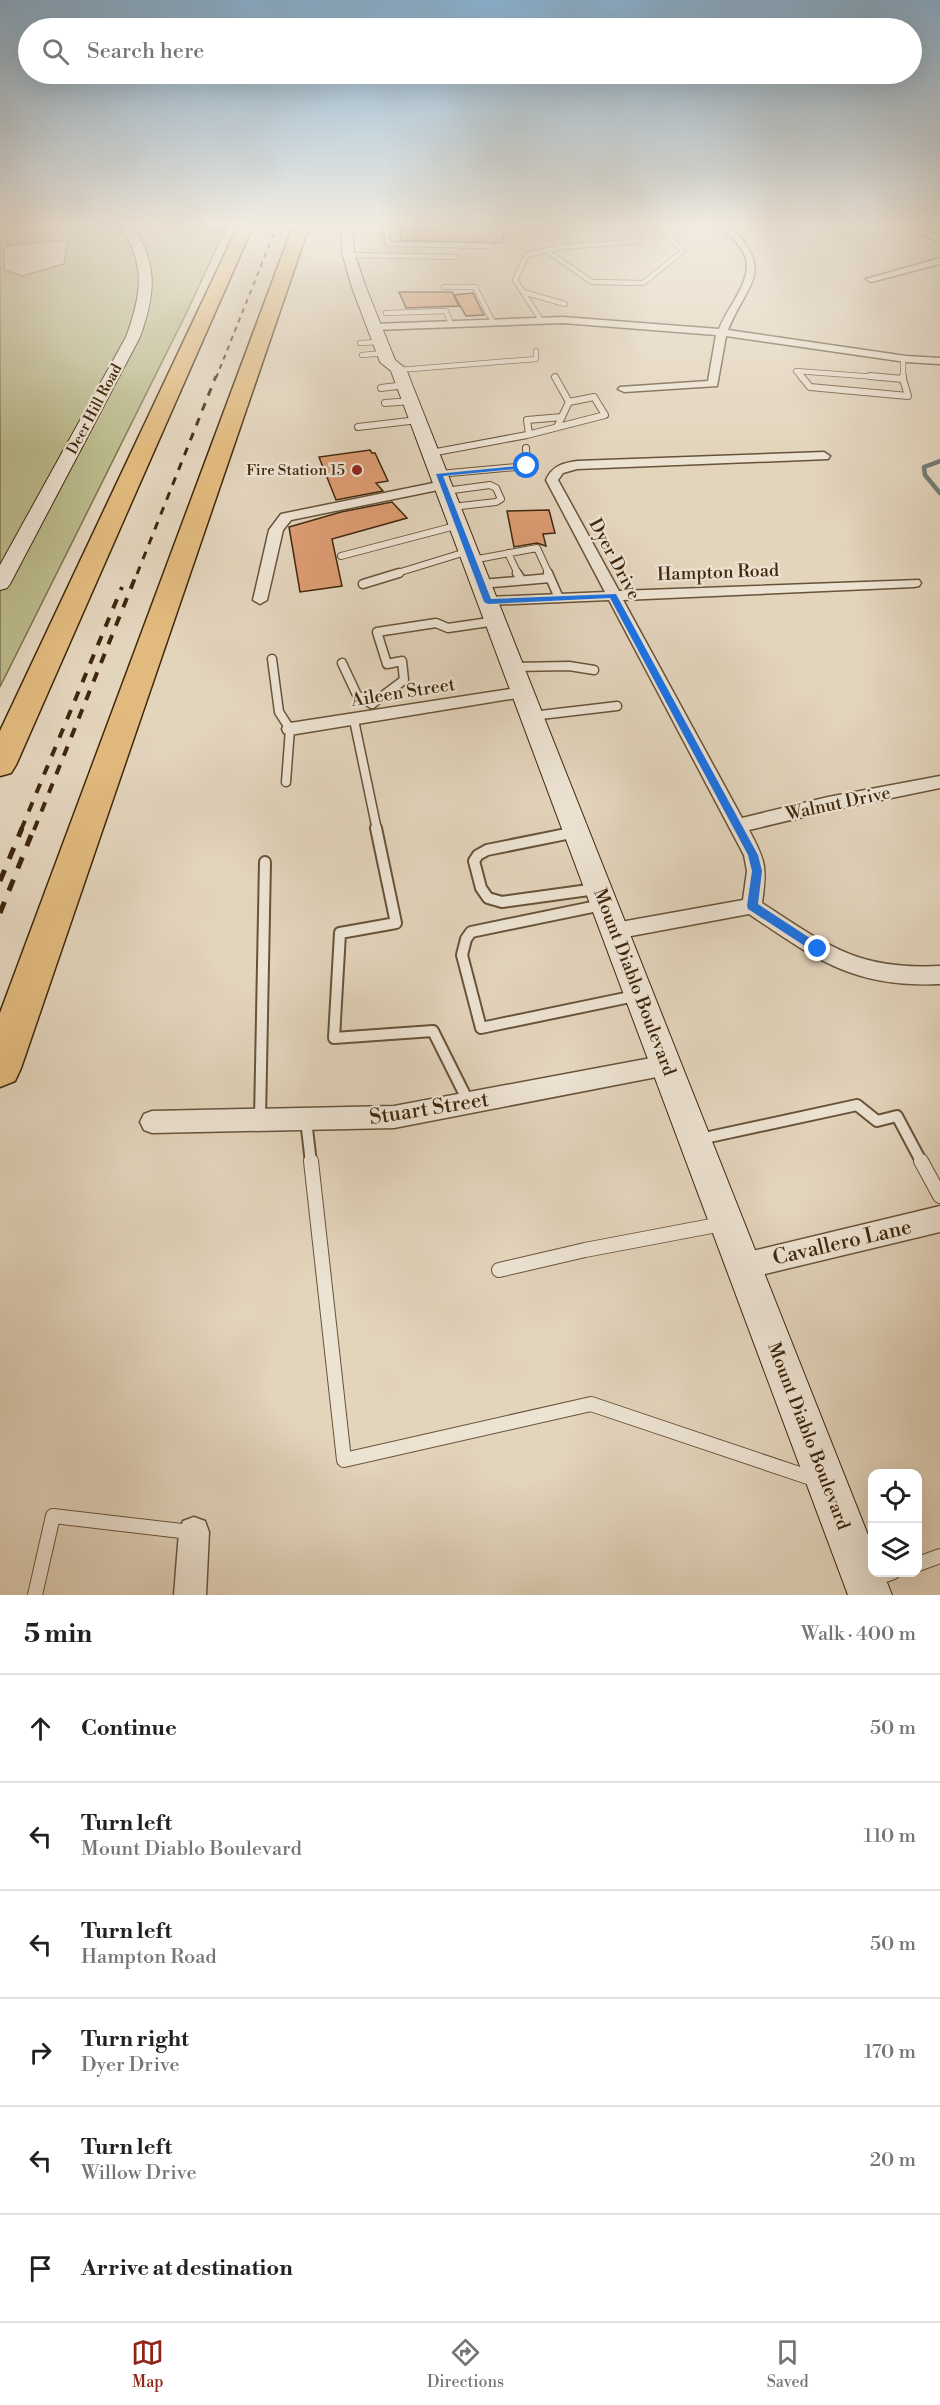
<!DOCTYPE html>
<html lang="en">
<head>
<meta charset="utf-8">
<style>
	body { margin:0; font-family:"Libre Bodoni",serif; background:#f6f6f6; color:#202124 }
	.controls { position:absolute; right:18px; bottom:18px; display:grid; overflow:hidden; border-radius:12px; box-shadow:0 6px 24px #0002 }
	.controls button { width:54px; height:54px; display:grid; place-items:center; padding:0; border:0; border-bottom:2px solid #e0e0e0; background:#fff; color:#202124; font:30px sans-serif }
	.stop { position:absolute; width:18px; height:18px; margin:-14px; border:4px solid #1a73e8; border-radius:50%; background:#fff }
	.stop.end { background:#1a73e8; border-color:#fff; box-shadow:0 2px 6px #0008 }
	.list { margin:0; padding:0; list-style:none }
	h2 { display:flex; justify-content:space-between; align-items:center; height:78px; margin:0; padding:0 24px; font-size:26px }
	h2 small { font-size:20px; font-weight:400; color:#757577 }
	.list li { display:grid; grid-template-columns:39px 1fr auto; gap:18px; align-items:center; box-sizing:border-box; height:108px; padding:0 24px; border-top:2px solid #e0e0e0 }
	.list b { display:block; font-size:22px; white-space:nowrap }
	.list p { margin:0; font-size:20px; white-space:nowrap; color:#757577 }
	.list em { font-size:20px; font-style:normal; color:#757577 }
	.icon { flex:none; width:33px; height:33px; fill:none; stroke:currentColor; stroke-width:2; stroke-linecap:round; stroke-linejoin:round }
	.map { position:relative; flex:none; width:940px; height:1595px; overflow:hidden }
	.search { position:absolute; background:#fff; box-shadow:0 6px 24px #0002; left:18px; right:18px; top:18px; height:66px; display:flex; align-items:center; gap:15px; box-sizing:border-box; padding:0 21px; border-radius:33px; color:#757577; font-size:22px }
	.sheet { height:726px; background:#fff }
	nav { display:flex; justify-content:space-around; align-items:center; box-sizing:border-box; height:84px; border-top:2px solid #e0e0e0; background:#fff; font-size:16px; color:#757577 }
	nav a { display:grid; justify-items:center; gap:3px }
	nav .on { color:#8f2418 }
	.map>svg:first-child { display:block }
	.green { fill:#bbbb8c; stroke:#7e724c; stroke-width:1.5; fill-rule:evenodd }
	.lines { fill:none; stroke-linecap:round; stroke-linejoin:round }
	.stream { stroke:#767d75; stroke-width:4.5 }
	.building { fill:#dd9c73; stroke:#40280c; stroke-width:1.5 }
	.lane-far4-casing { stroke:#695338; stroke-width:6 }
	.lane-far3-casing { stroke:#695338; stroke-width:8 }
	.lane-far2-casing { stroke:#695338; stroke-width:11 }
	.lane-far1-casing { stroke:#695338; stroke-width:14 }
	.lane-casing { stroke:#695338; stroke-width:16 }
	.street-casing { stroke:#695338; stroke-width:3 }
	.secondary-casing { stroke:#40280c; stroke-width:2 }
	.highway-casing { stroke:#40280c; stroke-width:3 }
	.lane-far4 { stroke:#ede3d3; stroke-width:4.5 }
	.lane-far3 { stroke:#ede3d3; stroke-width:6 }
	.lane-far2 { stroke:#ede3d3; stroke-width:8 }
	.lane-far1 { stroke:#ede3d3; stroke-width:10 }
	.lane { stroke:#ede3d3; stroke-width:14 }
	.street { fill:#ede3d3; fill-rule:evenodd }
	.secondary { fill:#ede3d3; fill-rule:evenodd }
	.highway { fill:#e2ba7e; fill-rule:evenodd }
	.rail-far3 { stroke:#40280c; stroke-width:2; stroke-dasharray:5 5; stroke-linecap:butt }
	.rail-far2 { stroke:#40280c; stroke-width:3; stroke-dasharray:8 8; stroke-linecap:butt }
	.rail-far1 { stroke:#40280c; stroke-width:4; stroke-dasharray:10 10; stroke-linecap:butt }
	.rail { stroke:#40280c; stroke-width:5; stroke-dasharray:12 12; stroke-linecap:butt }
	.route { fill:#1a73e8 }
	.poi-dot { fill:#8f2418; stroke:#ede3d3; stroke-width:2 }
	.labels { text-anchor:middle; stroke-width:4.5; stroke-linejoin:round; paint-order:stroke }
	.far-street-label { font-size:15px; fill:#40280c; stroke:#ede3d3 }
	.far-poi-label { font-size:15px; fill:#40280c; stroke:#ede3d3; text-anchor:end }
	.street-label { font-size:18px; fill:#40280c; stroke:#ede3d3 }
	.near-street-label { font-size:21px; fill:#40280c; stroke:#ede3d3 }
</style>
</head>
<body>
<div class="map">
<svg width="940" height="1595" viewBox="0 0 940 1595">
	<rect width="100%" height="100%" fill="#e3d4bc"/>
	<filter id="stains"><feTurbulence type="fractalNoise" baseFrequency=".00333" numOctaves="4"/><feColorMatrix values="0 0 0 0 .2 0 0 0 0 .09 0 0 0 0 .02 0 0 0 .5 -.17"/></filter>
	<radialGradient id="worn" r=".72"><stop offset=".6" stop-color="#630" stop-opacity="0"/><stop offset="1" stop-color="#630" stop-opacity=".3"/></radialGradient>
	<path class="green" d="M 0,226 L 227,226 L 184,318 L 0,687 L 0,584 L 11,562 L 0,563 ZM 68,240 L 64,264 L 22,276 L 4,270 L 4,249 L 11,245 Z"/>
	<g class="lines">
		<path class="stream" d="M 940,461 L 924,467 L 925,475 L 940,493"/>
	</g>
	<path class="building" d="M 401,226 L 505,226 L 502,243 L 401,240 Z
		M 399,292 L 452,292 L 459,306 L 406,308 Z
		M 473,293 L 484,315 L 466,316 L 454,295 Z
		M 370,450 L 372,453 L 375,453 L 388,481 L 376,483 L 383,491 L 336,500 L 319,457 Z
		M 392,502 L 407,518 L 332,539 L 342,586 L 300,592 L 289,527 L 341,512 Z
		M 549,510 L 555,533 L 543,534 L 546,546 L 537,543 L 514,547 L 507,511 Z"/>
	<g class="lines">
		<defs>
			<path id="lane-far4" d="M 386,226 L 388,244 L 491,246
				M 542,226 L 561,247
				M 821,226 L 832,232 L 877,226
				M 346,230 L 386,230
				M 547,251 L 592,282 L 643,283 L 683,251 L 660,226
				M 349,255 L 456,257
				M 444,287 L 475,287 L 493,322
				M 523,292 L 565,304
				M 386,313 L 446,311 L 451,324
				M 541,320 L 515,280 L 527,255 L 561,247 L 640,241
				M 360,343 L 379,342
				M 362,355 L 384,353
				M 903,358 L 903,378
				M 399,370 L 536,359 L 536,351
				M 802,378 L 796,371 L 890,378"/>
			<path id="lane-far3" d="M 801,376 L 810,387 L 908,396 L 903,379
				M 870,376 L 903,379
				M 903,376 L 903,379
				M 555,377 L 569,402
				M 381,388 L 405,385
				M 385,403 L 411,401
				M 358,427 L 418,420
				M 529,434 L 527,420 L 562,417
				M 431,453 L 527,435 L 605,415 L 594,397 L 569,402 L 557,427
				M 439,474 L 527,466 L 526,448
				M 445,491 L 490,485 L 496,488 L 501,499 L 496,502 L 452,507
				M 508,553 L 518,574
				M 341,556 L 459,525
				M 472,560 L 537,548 L 549,574
				M 394,574 L 469,551"/>
			<path id="lane-far2" d="M 517,573 L 520,578
				M 548,573 L 559,598
				M 363,584 L 399,573
				M 481,584 L 550,578
				M 272,659 L 279,712 L 290,729 L 286,782
				M 342,663 L 357,695 L 372,704 L 404,680 L 402,661 L 387,664 L 377,632 L 436,623 L 448,628 L 496,621
				M 513,667 L 569,666 L 594,670
				M 532,716 L 617,706
				M 354,720 L 377,830"/>
			<path id="lane-far1" d="M 376,828 L 396,923 L 340,933 L 334,1038 L 433,1031 L 469,1103
				M 576,832 L 487,850 L 478,855 L 474,861 L 481,888 L 488,898 L 502,902 L 596,889
				M 602,905 L 471,932 L 466,939 L 462,955 L 481,1028 L 635,996
				M 260,1119 L 265,862
				M 306,1120 L 311,1163
				M 700,1139 L 857,1105 L 877,1121 L 897,1116 L 922,1163"/>
			<path id="lane" d="M 311,1161 L 344,1460 L 591,1404 L 814,1479
				M 921,1161 L 940,1196
				M 499,1270 L 585,1250 L 722,1224
				M 918,1564 L 940,1556
				M 873,1580 L 893,1572
				M 35,1595 L 53,1516 L 190,1532"/>
			<path id="street" d="M 721,226 L 730,226 C 776,273 747,282 728,330 L 906,356 L 940,358 L 940,364 L 906,362 L 726,336 L 717,386 L 624,392 L 618,389 L 620,387 L 708,381 L 716,335 L 563,323 L 373,330 L 368,327 L 373,324 L 563,317 L 719,329 C 727,307 754,280 745,256 C 740,244 729,236 721,226 Z
				M 902,226 L 915,226 L 940,236 L 940,242 Z
				M 940,258 L 940,264 L 871,282 L 866,279 Z
				M 824,452 L 830,456 L 828,459 L 577,469 L 563,473 L 558,480 L 619,591 L 919,580 L 921,583 L 919,586 L 914,587 L 623,600 L 742,818 L 828,797 L 940,776 L 940,788 L 828,811 L 749,830 C 766,862 767,867 762,903 C 828,946 858,970 940,966 L 940,984 C 854,988 817,960 749,914 L 615,939 L 608,937 L 605,931 L 608,925 L 615,923 L 743,900 L 747,871 L 744,855 L 609,600 L 488,605 L 481,601 L 488,597 L 605,592 L 546,480 C 552,466 563,463 577,461 Z
				M 443,481 L 449,485 L 448,488 L 291,520 L 283,530 L 267,600 L 260,604 L 253,600 L 269,530 L 281,514 Z
				M 523,687 L 529,688 L 531,692 L 529,696 L 290,735 L 284,733 L 282,729 L 284,725 L 290,723 Z
				M 667,1055 L 675,1058 L 678,1065 L 675,1072 L 667,1075 L 394,1128 L 152,1133 L 144,1130 L 140,1122 L 144,1114 L 152,1111 L 394,1106 Z
				M 940,1206 L 940,1232 L 744,1279 L 735,1275 L 731,1266 L 735,1257 L 744,1253 Z
				M 194,1517 L 205,1521 L 209,1532 L 206,1595 L 174,1595 L 179,1532 L 183,1521 Z"/>
			<path id="secondary" d="M 120,226 L 132,226 C 159,264 155,295 140,337 L 10,584 L 7,588 L 0,590 L 0,565 L 126,337 C 141,296 147,265 120,226 Z
				M 341,226 L 353,226 L 354,252 L 365,285 L 395,360 L 406,369 L 872,1545 L 872,1572 L 883,1572 L 892,1595 L 848,1595 L 391,371 L 380,362 L 351,285 L 342,252 Z"/>
			<path id="highway" d="M 238,226 L 253,226 L 16,765 L 11,773 L 0,776 L 0,731 Z
				M 293,226 L 309,226 L 21,1068 L 15,1081 L 0,1087 L 0,1013 Z"/>
		</defs>
		<use href="#lane-far4" class="lane-far4-casing"/>
		<use href="#lane-far3" class="lane-far3-casing"/>
		<use href="#lane-far2" class="lane-far2-casing"/>
		<use href="#lane-far1" class="lane-far1-casing"/>
		<use href="#lane" class="lane-casing"/>
		<use href="#street" class="street-casing"/>
		<use href="#secondary" class="secondary-casing"/>
		<use href="#highway" class="highway-casing"/>
		<use href="#lane-far4" class="lane-far4"/>
		<use href="#lane-far3" class="lane-far3"/>
		<use href="#lane-far2" class="lane-far2"/>
		<use href="#lane-far1" class="lane-far1"/>
		<use href="#lane" class="lane"/>
		<use href="#street" class="street"/>
		<use href="#secondary" class="secondary"/>
		<use href="#highway" class="highway"/>
		<path class="rail-far3" d="M 216,378 L 277,226"/>
		<path class="rail-far2" d="M 137,574 L 216,376"/>
		<path class="rail-far1" d="M 21,830 L 122,587
			M 34,830 L 137,573"/>
		<path class="rail" d="M 0,881 L 22,828
			M 0,913 L 34,828"/>
	</g>
	<linearGradient id="sky" x2="0" y2="1"><stop stop-color="#89b4d6"/><stop offset="0.5" stop-color="#f2ece1"/><stop offset="1" stop-color="#f2ece1" stop-opacity="0"/></linearGradient>
	<rect width="940" height="450" fill="url(#sky)"/>
	<path class="route" d="M 529,465 L 527,468 L 443,476 L 491,599 L 616,594 L 758,855 L 762,871 L 758,904 L 822,946 L 822,952 L 814,952 L 748,909 L 747,906 L 752,871 L 748,855 L 610,598 L 488,604 L 484,602 L 436,474 Z"/>
	<circle class="poi-dot" cx="357" cy="470" r="6"/>
	<g class="labels">
		<g class="far-street-label">
			<text transform="translate(94 409) rotate(-62)" y="5">Deer Hill Road</text>
		</g>
		<g class="far-poi-label">
			<text x="345" y="475">Fire Station 15</text>
		</g>
		<g class="street-label">
			<text transform="translate(615 559) rotate(62)" y="6">Dyer Drive</text>
			<text transform="translate(718 572) rotate(-2)" y="6">Hampton Road</text>
			<text transform="translate(403 692) rotate(-9)" y="6">Aileen Street</text>
			<text transform="translate(838 803) rotate(-12)" y="6">Walnut Drive</text>
			<text transform="translate(635 982) rotate(69)" y="6">Mount Diablo Boulevard</text>
			<text transform="translate(809 1436) rotate(69)" y="6">Mount Diablo Boulevard</text>
		</g>
		<g class="near-street-label">
			<text transform="translate(429 1108) rotate(-9)" y="7">Stuart Street</text>
			<text transform="translate(842 1242) rotate(-13)" y="7">Cavallero Lane</text>
		</g>
	</g>
	<rect width="100%" height="100%" filter="url(#stains)"/>
	<rect width="100%" height="100%" fill="url(#worn)"/>
</svg>
<div class="controls">
<button><svg class="icon" aria-label="locate" viewBox="0 0 24 24"><circle cx="12" cy="12" r="6"/><path d="M12 2v4M12 18v4M2 12h4M18 12h4"/></svg></button>
<button><svg class="icon" aria-label="layers" viewBox="0 0 24 24"><path d="M12 4l9 5-9 5-9-5zM3 14l9 5 9-5"/></svg></button>
</div>
<div class="stop" style="left:527px;top:466px"></div>
<div class="stop end" style="left:818px;top:949px"></div>
<div class="search"><svg class="icon" aria-label="search" viewBox="0 0 24 24"><circle cx="10" cy="10" r="6"/><path d="M15 15l6 6"/></svg>Search here</div>
</div>
<section class="sheet">
<h2>5 min<small>Walk · 400 m</small></h2>
<ul class="list">
<li><svg class="icon" aria-label="ahead" viewBox="0 0 24 24"><path d="M12 20V5M6 11l6-6 6 6"/></svg><div><b>Continue</b></div><em>50 m</em></li>
<li><svg class="icon" aria-label="left" viewBox="0 0 24 24"><path d="M17 20v-9H6M10 6l-5 5 5 5"/></svg><div><b>Turn left</b><p>Mount Diablo Boulevard</p></div><em>110 m</em></li>
<li><svg class="icon" aria-label="left" viewBox="0 0 24 24"><path d="M17 20v-9H6M10 6l-5 5 5 5"/></svg><div><b>Turn left</b><p>Hampton Road</p></div><em>50 m</em></li>
<li><svg class="icon" aria-label="right" viewBox="0 0 24 24"><path d="M7 20v-9h11M14 6l5 5-5 5"/></svg><div><b>Turn right</b><p>Dyer Drive</p></div><em>170 m</em></li>
<li><svg class="icon" aria-label="left" viewBox="0 0 24 24"><path d="M17 20v-9H6M10 6l-5 5 5 5"/></svg><div><b>Turn left</b><p>Willow Drive</p></div><em>20 m</em></li>
<li><svg class="icon" aria-label="arrive" viewBox="0 0 24 24"><path d="M6 21V4h12l-3 4 3 4H6"/></svg><div><b>Arrive at destination</b></div></li>
</ul>
</section>
<nav>
<a class="on"><svg class="icon" aria-label="map" viewBox="0 0 24 24"><path d="M3 6l6-2 6 2 6-2v14l-6 2-6-2-6 2zM9 4v14M15 6v14"/></svg>Map</a>
<a><svg class="icon" aria-label="directions" viewBox="0 0 24 24"><path d="M12 3l9 9-9 9-9-9zM9 14v-3h6M13 9l2 2-2 2"/></svg>Directions</a>
<a><svg class="icon" aria-label="saved" viewBox="0 0 24 24"><path d="M7 4h10v16l-5-4-5 4z"/></svg>Saved</a>
</nav>
</body>
</html>
